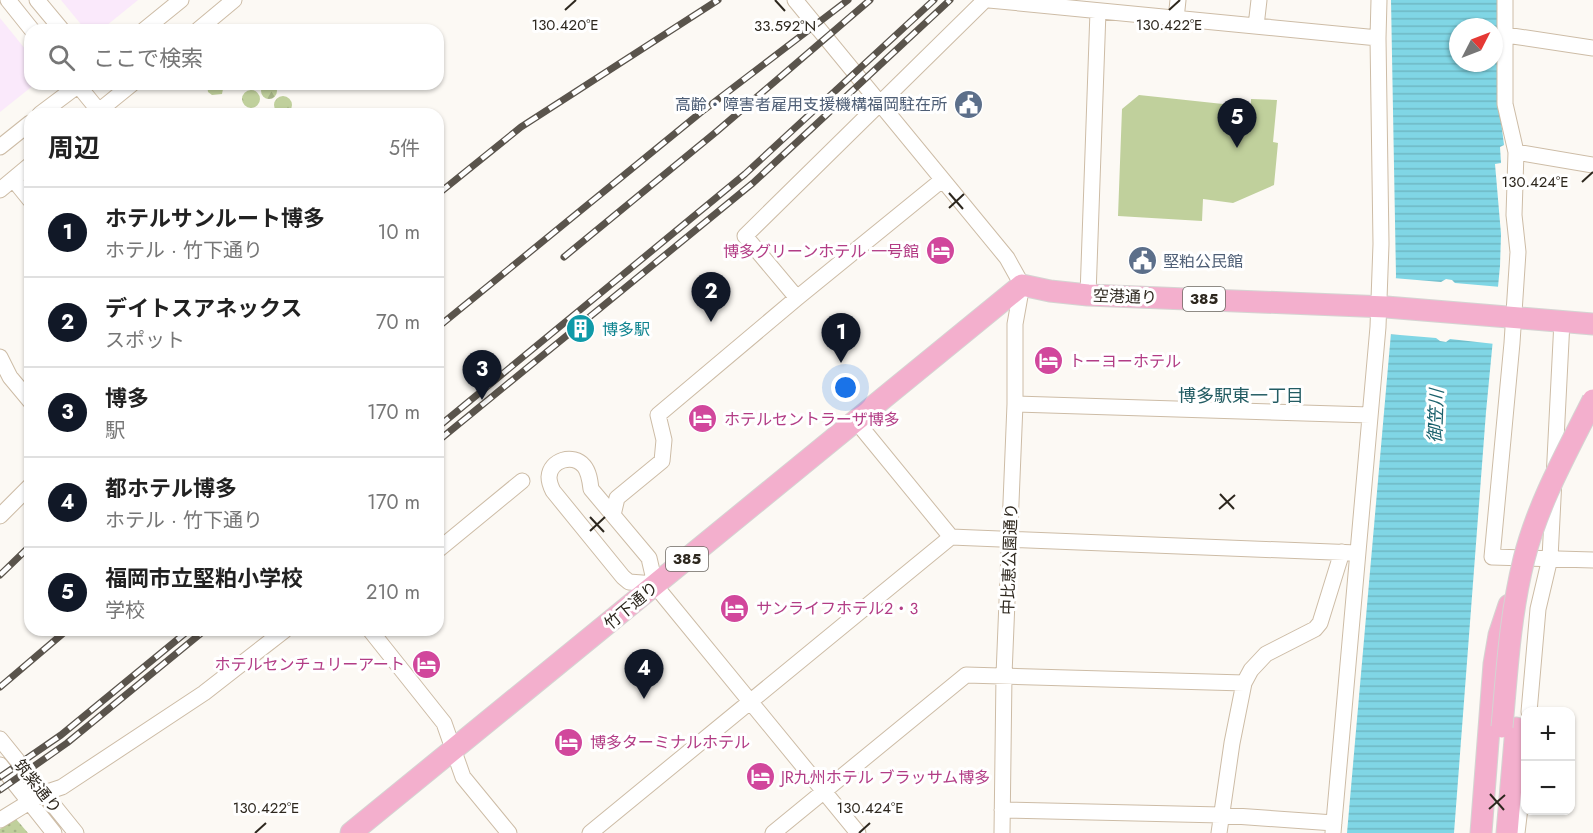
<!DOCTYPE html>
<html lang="ja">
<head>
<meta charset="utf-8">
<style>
	body { margin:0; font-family:Jost,"Noto Sans JP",sans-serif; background:#f2f2f2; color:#222 }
	.controls { position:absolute; right:18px; bottom:18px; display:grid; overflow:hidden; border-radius:12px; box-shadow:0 2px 4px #0004 }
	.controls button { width:54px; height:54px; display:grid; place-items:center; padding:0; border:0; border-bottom:2px solid #e0e0e0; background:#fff; color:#222; font:30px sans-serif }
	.compass { position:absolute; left:1449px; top:18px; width:54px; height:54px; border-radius:50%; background:#fff; box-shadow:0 2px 4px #0004; rotate:48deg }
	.you { position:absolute; left:846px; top:388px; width:21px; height:21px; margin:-15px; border:4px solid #fff; border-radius:50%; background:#1a73e8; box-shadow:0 0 0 9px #1a73e833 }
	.badge { display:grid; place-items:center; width:39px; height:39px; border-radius:50%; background:#111827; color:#fff; font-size:20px; font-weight:700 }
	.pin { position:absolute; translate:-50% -50px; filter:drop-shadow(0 2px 3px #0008) }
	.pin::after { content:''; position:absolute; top:32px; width:21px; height:18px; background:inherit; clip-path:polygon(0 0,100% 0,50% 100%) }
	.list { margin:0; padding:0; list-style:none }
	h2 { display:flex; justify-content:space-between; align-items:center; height:78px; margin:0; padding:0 24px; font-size:26px }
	h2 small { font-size:20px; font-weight:400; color:#767676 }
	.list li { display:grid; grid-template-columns:39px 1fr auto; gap:18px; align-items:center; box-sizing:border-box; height:90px; padding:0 24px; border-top:2px solid #e0e0e0 }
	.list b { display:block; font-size:22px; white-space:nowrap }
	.list p { margin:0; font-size:20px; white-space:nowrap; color:#767676 }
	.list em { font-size:20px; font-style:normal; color:#767676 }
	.icon { flex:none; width:33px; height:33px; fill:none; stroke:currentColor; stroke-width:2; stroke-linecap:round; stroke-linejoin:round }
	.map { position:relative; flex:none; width:1593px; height:833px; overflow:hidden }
	.search { position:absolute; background:#fff; box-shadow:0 2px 4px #0004; left:24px; top:24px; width:420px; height:66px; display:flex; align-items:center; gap:15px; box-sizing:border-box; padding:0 21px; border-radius:18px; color:#767676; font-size:22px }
	.panel { position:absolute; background:#fff; box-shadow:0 2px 4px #0004; left:24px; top:108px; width:420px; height:528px; border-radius:18px }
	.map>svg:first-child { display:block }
	.commercial { fill:#fae9fb }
	.forest { fill:url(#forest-firs) }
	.park { fill:url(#park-dots) }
	.garden { fill:#c0d09c }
	.water { fill:url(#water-rules); fill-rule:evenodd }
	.pier { fill:#fcf9f4 }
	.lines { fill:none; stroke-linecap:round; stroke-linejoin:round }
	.minor-casing { stroke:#cdbca6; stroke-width:17 }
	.highway-casing { stroke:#d5d4d2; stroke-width:23 }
	.minor { stroke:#fff; stroke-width:15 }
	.highway { stroke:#f3afcd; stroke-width:21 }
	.rail-casing { stroke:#5a544c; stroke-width:7 }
	.rail { stroke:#fff; stroke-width:4.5; stroke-dasharray:14; stroke-linecap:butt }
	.highway-bridge-casing { stroke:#d5d4d2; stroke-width:23; stroke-linecap:butt }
	.highway-bridge { stroke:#f3afcd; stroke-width:21 }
	.ticks { fill:none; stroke:#2d271e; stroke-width:2 }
	.labels { text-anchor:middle; stroke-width:6; stroke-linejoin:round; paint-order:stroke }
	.shield { fill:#fff; stroke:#6c6862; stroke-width:1.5 }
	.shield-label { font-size:15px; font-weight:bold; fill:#2d271e }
	.service-label { font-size:16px; fill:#4e5e75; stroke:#fff; text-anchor:end }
	.hotel-label { font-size:16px; fill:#b23c85; stroke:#fff; text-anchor:start }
	.street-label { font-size:16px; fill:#2d271e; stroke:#fff }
	.culture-label { font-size:16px; fill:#0d838f; stroke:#fff; text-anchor:start }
	.neighbourhood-label { font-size:18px; fill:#235c63; stroke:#fff }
	.water-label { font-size:18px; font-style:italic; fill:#1a616c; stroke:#fff }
	.ticks-label { font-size:15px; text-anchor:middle; fill:#2d271e; stroke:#fff; stroke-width:6; stroke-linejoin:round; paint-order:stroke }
</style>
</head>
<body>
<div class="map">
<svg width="1593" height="833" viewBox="0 0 1593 833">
	<defs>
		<pattern id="forest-firs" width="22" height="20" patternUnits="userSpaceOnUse" patternTransform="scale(1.5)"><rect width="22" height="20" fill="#c0d09c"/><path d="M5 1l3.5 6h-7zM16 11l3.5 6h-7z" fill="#a5b386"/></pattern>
		<pattern id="park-dots" width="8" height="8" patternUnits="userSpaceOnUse" patternTransform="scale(1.5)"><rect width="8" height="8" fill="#c0d09c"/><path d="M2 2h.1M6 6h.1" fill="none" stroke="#a5b386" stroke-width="1.8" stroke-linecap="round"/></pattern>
		<pattern id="water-rules" width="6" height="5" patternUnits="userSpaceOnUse" patternTransform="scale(1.5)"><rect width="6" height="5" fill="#80d6e5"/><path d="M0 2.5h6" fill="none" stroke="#6fb8c4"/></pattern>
	</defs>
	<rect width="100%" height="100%" fill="#fcf9f4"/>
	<path class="commercial" d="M 61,0 L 138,0 L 101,30 L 84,28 Z
		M 0,18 L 30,55 L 30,84 L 35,84 L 0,112 Z"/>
	<path class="forest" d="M261 91a8 8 0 1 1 16 0a8 8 0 1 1-16 0Z
		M 207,84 L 224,84 L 222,94 L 212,95 L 208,92 Z
		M242 99a9 9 0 1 1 18 0a9 9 0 1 1-18 0Z
		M274 105a9 9 0 1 1 18 0a9 9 0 1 1-18 0Z"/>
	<path class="park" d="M 16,819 L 28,833 L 0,833 L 0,829 Z"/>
	<path class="garden" d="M 1139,95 L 1251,107 L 1251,99 L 1277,100 L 1273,142 L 1278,143 L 1274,185 L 1233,203 L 1203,199 L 1202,221 L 1118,216 L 1122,109 Z"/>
	<path class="water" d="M 1391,0 L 1500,0 L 1499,104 L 1504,145 L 1500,147 L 1501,163 L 1495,164 L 1501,234 L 1500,266 L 1486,412 L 1454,833 L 1347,833 L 1396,276 ZM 1458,27 L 1494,27 L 1494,63 L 1458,63 Z"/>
	<path class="pier" d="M 1393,278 L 1441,282 L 1446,279 L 1452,280 L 1455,283 L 1501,287 L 1495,344 L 1450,339 L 1446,342 L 1440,341 L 1436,338 L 1388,334 Z"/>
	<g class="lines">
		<defs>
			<path id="minor" d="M 8,0 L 32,30
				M 37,0 L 62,30
				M 795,0 L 1007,258 L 1022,285 L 1015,324 L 1015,404 L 1004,675 L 1002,833
				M 989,0 L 1378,38
				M 1505,0 L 1505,104 L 1516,152 L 1514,215 L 1518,252 L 1512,343 L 1492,557 L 1593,560
				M 1176,19 L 1178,0
				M 1256,26 L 1259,0
				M 144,30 L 181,0
				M 198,30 L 234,0
				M 1506,35 L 1593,48
				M 77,84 L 99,111
				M 40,114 L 80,84
				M 95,114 L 132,84
				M 0,147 L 30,123
				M 1516,152 L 1593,165
				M 13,179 L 30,200
				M 0,190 L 30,165
				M 1088,295 L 1098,11
				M 797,298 L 745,236 L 985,0
				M 0,357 L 10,377 L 30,401
				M 1015,404 L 1370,415
				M 856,421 L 951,537
				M 613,515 L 617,498 L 662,461 L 664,440 L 658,415 L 797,298 L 942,180
				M 0,516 L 30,486
				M 438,550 L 522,481
				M 655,584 L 629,582 L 623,577 L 553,491 C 551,487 549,482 549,477 C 550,460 573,453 584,466 C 589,472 590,481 591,489 L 649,558 L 655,584 L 658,589 L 858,833
				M 370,630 L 444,723 L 463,777 L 509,833
				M 1529,712 L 1538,609 L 1550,558 L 1562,321
				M 0,739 L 76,833
				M 0,765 L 54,833
				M 1002,810 L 1221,815 L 1334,823
				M 0,820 L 44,793 L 62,787 L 204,693 L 285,630
				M 590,833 L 951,537 L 1357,553
				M 773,833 L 966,675 L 1244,683
				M 1219,833 L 1232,743 L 1244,683 L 1251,670 L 1266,654 L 1315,629 L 1320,623 L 1342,552
				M 1333,833 L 1378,327 L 1381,244 L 1378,38 L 1379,0
				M 1517,833 L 1526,757"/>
			<path id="highway" d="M 351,833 L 1022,285 L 1050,291 L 1088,295 L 1386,307 L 1593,324
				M 1481,833 L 1494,664 L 1499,635 L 1509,605
				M 1507,833 L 1516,728"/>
		</defs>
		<use href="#minor" class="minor-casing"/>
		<use href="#highway" class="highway-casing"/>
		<use href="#minor" class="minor"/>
		<use href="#highway" class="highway"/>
		<defs>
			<path id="rail" d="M 438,194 L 521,127 L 718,0
				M 564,257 L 716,132 L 870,0
				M 438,327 L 700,113 L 848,0
				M 438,427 L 745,174 L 934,0
				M 438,441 L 753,183 L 950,0
				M 0,575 L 30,546
				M 0,687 L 67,630
				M 0,777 L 61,735 L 189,630
				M 0,790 L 67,743 L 205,630"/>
		</defs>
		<use href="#rail" class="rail-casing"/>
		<use href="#rail" class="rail"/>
		<defs>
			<path id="highway-bridge" d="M 1502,727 C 1507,671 1510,615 1524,559 C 1538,503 1567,452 1593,400"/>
		</defs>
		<use href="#highway-bridge" class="highway-bridge-casing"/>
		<use href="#highway-bridge" class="highway-bridge"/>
	</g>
	<path class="ticks" d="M 775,0 L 785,11M 565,10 L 576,0M 1169,10 L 1180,0M 1582,182 L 1593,172M 949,193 L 963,209M 949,208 L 964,194M 1220,494 L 1234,509M 1219,509 L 1235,495M 590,517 L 604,532M 590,531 L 605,517M 1490,794 L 1504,810M 1489,809 L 1505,795M 255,833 L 266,823M 859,833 L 870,823"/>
	<defs>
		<symbol id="civic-disc" viewBox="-11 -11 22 22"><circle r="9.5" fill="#5c6f8a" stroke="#fff"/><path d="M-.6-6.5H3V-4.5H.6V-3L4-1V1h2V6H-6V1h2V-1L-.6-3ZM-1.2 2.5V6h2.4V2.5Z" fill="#fff"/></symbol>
		<symbol id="hotel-disc" viewBox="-11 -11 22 22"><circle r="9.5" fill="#d1479c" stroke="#fff"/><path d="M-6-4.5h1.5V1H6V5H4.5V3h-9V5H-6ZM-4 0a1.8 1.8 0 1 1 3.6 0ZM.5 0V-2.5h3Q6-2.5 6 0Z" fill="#fff"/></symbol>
		<symbol id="building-disc" viewBox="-11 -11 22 22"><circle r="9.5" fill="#0f9aa8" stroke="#fff"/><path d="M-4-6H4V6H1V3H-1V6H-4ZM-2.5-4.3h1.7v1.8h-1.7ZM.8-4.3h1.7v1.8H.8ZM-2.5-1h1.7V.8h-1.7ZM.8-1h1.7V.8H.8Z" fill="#fff"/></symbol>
	</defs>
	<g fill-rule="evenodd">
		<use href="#civic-disc" x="952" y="88" width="33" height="33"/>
		<use href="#hotel-disc" x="924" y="234" width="33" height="33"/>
		<use href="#civic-disc" x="1126" y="244" width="33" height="33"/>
		<use href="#building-disc" x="564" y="312" width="33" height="33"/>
		<use href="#hotel-disc" x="1032" y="344" width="33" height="33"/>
		<use href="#hotel-disc" x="686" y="402" width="33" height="33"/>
		<use href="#hotel-disc" x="718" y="592" width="33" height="33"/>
		<use href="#hotel-disc" x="410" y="648" width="33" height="33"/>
		<use href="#hotel-disc" x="552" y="726" width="33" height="33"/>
		<use href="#hotel-disc" x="744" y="760" width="33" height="33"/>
	</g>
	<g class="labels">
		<g class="shield">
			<rect x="1183" y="287" width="42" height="24" rx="4.5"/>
			<rect x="666" y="547" width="42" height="24" rx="4.5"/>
		</g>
		<g class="shield-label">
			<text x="1204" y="304">385</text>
			<text x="687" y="564">385</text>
		</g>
		<g class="service-label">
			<text x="947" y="110">高齢・障害者雇用支援機構福岡駐在所</text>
			<text x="1163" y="267" text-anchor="start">堅粕公民館</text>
		</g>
		<g class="hotel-label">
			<text x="919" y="257" text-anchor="end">博多グリーンホテル 一号館</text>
			<text x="1069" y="367">トーヨーホテル</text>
			<text x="724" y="425">ホテルセントラーザ博多</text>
			<text x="756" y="614">サンライフホテル２・３</text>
			<text x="405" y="670" text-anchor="end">ホテルセンチュリーアート</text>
			<text x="590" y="748">博多ターミナルホテル</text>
			<text x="781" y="783">JR九州ホテル ブラッサム博多</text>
		</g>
		<g class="street-label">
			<text transform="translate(1125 296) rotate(2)" y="6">空港通り</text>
			<text transform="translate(1009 559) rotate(-88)" y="6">中比恵公園通り</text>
			<text transform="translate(631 605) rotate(-40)" y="6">竹下通り</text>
			<text transform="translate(38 786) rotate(51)" y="6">筑紫通り</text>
		</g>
		<g class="culture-label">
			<text x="602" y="335">博多駅</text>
		</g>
		<g class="neighbourhood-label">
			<text x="1241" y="402">博多駅東一丁目</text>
		</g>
		<g class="water-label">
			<text transform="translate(1436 416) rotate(-88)" y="6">御笠川</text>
		</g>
	</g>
	<g class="ticks-label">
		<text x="565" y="30">130.420°E</text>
		<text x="1169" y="30">130.422°E</text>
		<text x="785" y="31">33.592°N</text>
		<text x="1535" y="187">130.424°E</text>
		<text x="266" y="813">130.422°E</text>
		<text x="870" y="813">130.424°E</text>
	</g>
</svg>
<div class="controls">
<button>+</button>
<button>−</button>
</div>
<svg class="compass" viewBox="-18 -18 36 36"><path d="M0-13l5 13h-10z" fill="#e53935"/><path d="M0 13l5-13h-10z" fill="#767676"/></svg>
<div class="you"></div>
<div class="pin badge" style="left:841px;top:363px">1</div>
<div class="pin badge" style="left:711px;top:322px">2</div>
<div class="pin badge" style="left:482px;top:400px">3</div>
<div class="pin badge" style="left:644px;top:699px">4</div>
<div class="pin badge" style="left:1237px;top:148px">5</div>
<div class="search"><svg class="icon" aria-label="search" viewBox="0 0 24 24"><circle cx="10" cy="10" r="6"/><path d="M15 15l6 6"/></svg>ここで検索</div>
<section class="panel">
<h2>周辺<small>5件</small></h2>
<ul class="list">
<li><span class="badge">1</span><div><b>ホテルサンルート博多</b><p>ホテル · 竹下通り</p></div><em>10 m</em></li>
<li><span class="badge">2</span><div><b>デイトスアネックス</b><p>スポット</p></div><em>70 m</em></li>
<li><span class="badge">3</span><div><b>博多</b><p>駅</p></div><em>170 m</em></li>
<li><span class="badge">4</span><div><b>都ホテル博多</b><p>ホテル · 竹下通り</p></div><em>170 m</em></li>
<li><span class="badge">5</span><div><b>福岡市立堅粕小学校</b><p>学校</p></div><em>210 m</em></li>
</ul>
</section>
</div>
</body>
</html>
